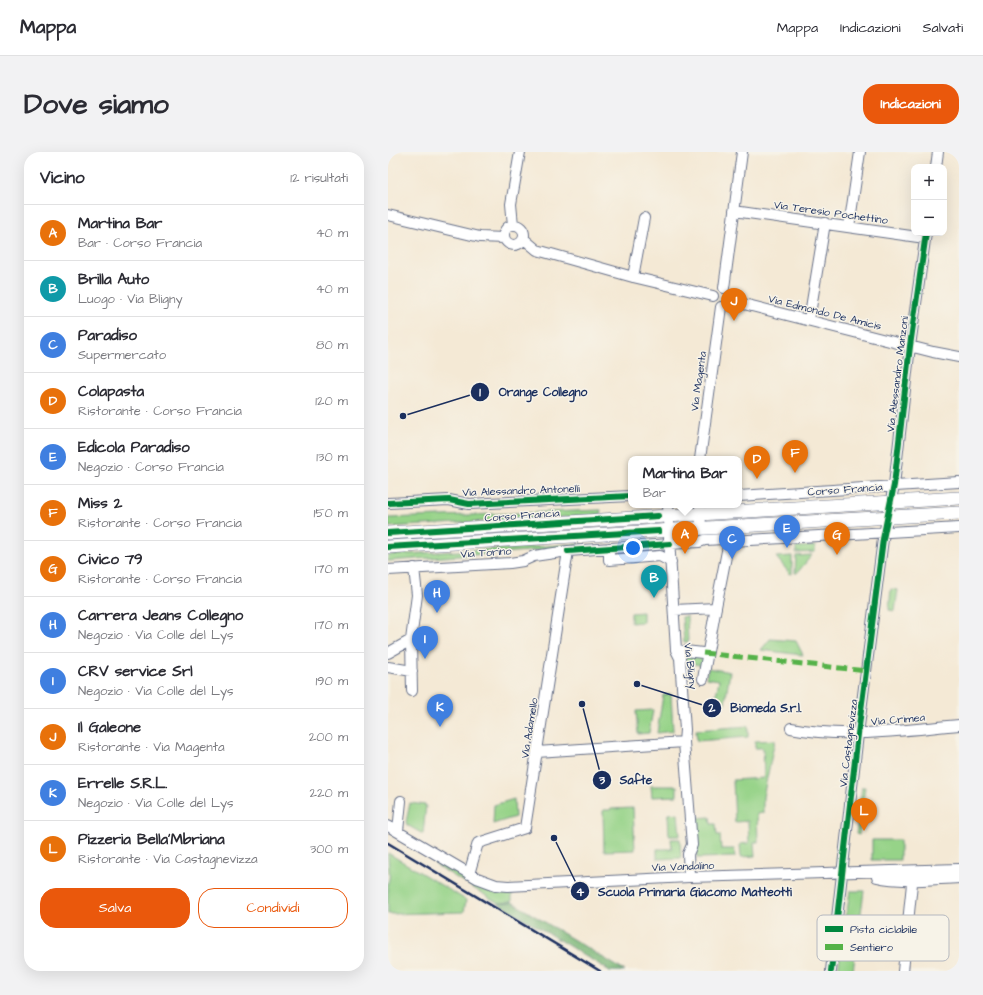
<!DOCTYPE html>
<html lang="it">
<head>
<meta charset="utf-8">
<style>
	body { margin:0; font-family:"Architects Daughter",sans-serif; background:#f2f2f3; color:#2b2b33 }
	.controls { position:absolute; right:12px; top:12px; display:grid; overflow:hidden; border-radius:8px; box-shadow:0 4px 16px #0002 }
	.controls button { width:36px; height:36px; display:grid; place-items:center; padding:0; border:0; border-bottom:1px solid #e1e1e2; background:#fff; color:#2b2b33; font:20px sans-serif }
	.you { position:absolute; left:245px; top:396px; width:14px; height:14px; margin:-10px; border:3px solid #fff; border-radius:50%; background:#1a73e8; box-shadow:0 0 0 6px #1a73e833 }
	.badge { display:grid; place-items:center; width:26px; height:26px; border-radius:50%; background:#ea580c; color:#fff; font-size:13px; font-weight:700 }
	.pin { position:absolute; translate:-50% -33px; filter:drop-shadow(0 1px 2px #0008) }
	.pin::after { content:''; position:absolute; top:21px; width:14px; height:12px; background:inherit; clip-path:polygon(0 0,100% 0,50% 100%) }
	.popup { position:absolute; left:240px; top:304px; width:114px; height:52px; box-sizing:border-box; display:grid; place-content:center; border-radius:8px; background:#fff; filter:drop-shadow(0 1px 3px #0005); font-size:13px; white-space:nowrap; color:#7c7c81 }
	.popup b { font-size:15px; color:#2b2b33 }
	.popup::after { content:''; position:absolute; left:50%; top:100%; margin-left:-8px; border:8px solid transparent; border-top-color:#fff }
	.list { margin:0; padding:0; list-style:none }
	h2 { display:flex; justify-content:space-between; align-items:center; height:52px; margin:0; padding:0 16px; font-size:17px }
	h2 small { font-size:13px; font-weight:400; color:#7c7c81 }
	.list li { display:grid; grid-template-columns:26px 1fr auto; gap:12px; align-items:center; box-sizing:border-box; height:56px; padding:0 16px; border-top:1px solid #e1e1e2 }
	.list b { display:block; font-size:15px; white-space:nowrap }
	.list p { margin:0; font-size:13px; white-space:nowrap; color:#7c7c81 }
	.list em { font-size:13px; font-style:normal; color:#7c7c81 }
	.actions { display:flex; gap:8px; padding:12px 16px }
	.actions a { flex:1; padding:9px 0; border:1px solid #ea580c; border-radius:16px; text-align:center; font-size:14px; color:#ea580c }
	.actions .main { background:#ea580c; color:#fff }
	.map { position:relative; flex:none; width:571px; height:819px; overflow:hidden; border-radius:16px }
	header { display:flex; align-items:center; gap:24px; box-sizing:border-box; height:56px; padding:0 20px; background:#fff; border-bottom:1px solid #e1e1e2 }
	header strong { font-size:19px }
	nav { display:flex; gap:22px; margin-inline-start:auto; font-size:14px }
	.intro { display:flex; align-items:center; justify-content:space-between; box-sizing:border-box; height:96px; padding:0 24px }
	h1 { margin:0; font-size:28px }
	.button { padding:10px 18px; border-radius:16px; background:#ea580c; color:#fff; font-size:14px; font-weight:700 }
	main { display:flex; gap:24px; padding:0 24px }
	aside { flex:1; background:#fff; border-radius:16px; box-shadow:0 4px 16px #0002 }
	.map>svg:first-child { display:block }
	.green { fill:#96d388; stroke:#588173 }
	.forest { fill:#78b574; stroke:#4a7269 }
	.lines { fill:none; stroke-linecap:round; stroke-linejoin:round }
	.minor-casing { stroke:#677088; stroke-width:12 }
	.major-casing { stroke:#677088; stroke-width:14 }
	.minor { stroke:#fff; stroke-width:10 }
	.major { stroke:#fff; stroke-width:13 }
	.rail { stroke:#1b2f5e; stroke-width:2.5 }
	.quiet { stroke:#55b248; stroke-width:5; stroke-dasharray:10 5; stroke-linecap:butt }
	.cycleway-casing { stroke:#f7f3e8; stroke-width:8 }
	.cycleway { stroke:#00873e; stroke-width:6 }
	.labels { text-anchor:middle; stroke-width:3; stroke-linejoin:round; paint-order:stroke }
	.street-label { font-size:11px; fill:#1b2f5e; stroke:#f7f3e8 }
	.key { fill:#f7f3e8; stroke:#b5b8bf; stroke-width:1 }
	.key-label { font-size:11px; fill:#1b2f5e }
	.leader { fill:none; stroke:#1b2f5e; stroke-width:1.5 }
	.callout-dot { fill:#1b2f5e; stroke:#f7f3e8; stroke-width:1.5 }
	.mark-label { font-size:12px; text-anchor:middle; font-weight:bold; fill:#fff }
	.callout-label { font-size:12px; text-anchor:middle; font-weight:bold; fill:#1b2f5e; stroke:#f7f3e8; stroke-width:3; stroke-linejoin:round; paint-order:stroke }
</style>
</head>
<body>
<header>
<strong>Mappa</strong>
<nav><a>Mappa</a><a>Indicazioni</a><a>Salvati</a></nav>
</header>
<div class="intro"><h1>Dove siamo</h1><a class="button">Indicazioni</a></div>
<main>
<aside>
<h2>Vicino<small>12 risultati</small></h2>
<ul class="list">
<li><span class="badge" style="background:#e8710a">A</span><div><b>Martina Bar</b><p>Bar · Corso Francia</p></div><em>40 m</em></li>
<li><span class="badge" style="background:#0f9aa8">B</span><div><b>Brilla Auto</b><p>Luogo · Via Bligny</p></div><em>40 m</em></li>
<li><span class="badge" style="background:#3f7fe0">C</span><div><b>Paradiso</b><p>Supermercato</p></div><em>80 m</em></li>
<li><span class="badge" style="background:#e8710a">D</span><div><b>Colapasta</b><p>Ristorante · Corso Francia</p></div><em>120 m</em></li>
<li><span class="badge" style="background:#3f7fe0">E</span><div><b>Edicola Paradiso</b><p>Negozio · Corso Francia</p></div><em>130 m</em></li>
<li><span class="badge" style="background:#e8710a">F</span><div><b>Miss 2</b><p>Ristorante · Corso Francia</p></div><em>150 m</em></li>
<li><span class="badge" style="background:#e8710a">G</span><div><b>Civico 79</b><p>Ristorante · Corso Francia</p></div><em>170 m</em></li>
<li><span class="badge" style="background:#3f7fe0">H</span><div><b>Carrera Jeans Collegno</b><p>Negozio · Via Colle del Lys</p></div><em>170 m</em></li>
<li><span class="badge" style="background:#3f7fe0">I</span><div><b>CRV service Srl</b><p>Negozio · Via Colle del Lys</p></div><em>190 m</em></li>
<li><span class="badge" style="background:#e8710a">J</span><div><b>Il Galeone</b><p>Ristorante · Via Magenta</p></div><em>200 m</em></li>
<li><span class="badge" style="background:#3f7fe0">K</span><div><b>Errelle S.R.L.</b><p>Negozio · Via Colle del Lys</p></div><em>220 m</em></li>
<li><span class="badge" style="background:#e8710a">L</span><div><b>Pizzeria Bella'Mbriana</b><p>Ristorante · Via Castagnevizza</p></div><em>300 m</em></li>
</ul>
<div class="actions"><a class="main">Salva</a><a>Condividi</a></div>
</aside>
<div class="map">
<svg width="571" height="819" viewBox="0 0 571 819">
	<rect width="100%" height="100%" fill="#f7f3e8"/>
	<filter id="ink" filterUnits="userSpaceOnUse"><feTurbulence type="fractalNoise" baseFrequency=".025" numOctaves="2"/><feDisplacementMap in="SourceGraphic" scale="8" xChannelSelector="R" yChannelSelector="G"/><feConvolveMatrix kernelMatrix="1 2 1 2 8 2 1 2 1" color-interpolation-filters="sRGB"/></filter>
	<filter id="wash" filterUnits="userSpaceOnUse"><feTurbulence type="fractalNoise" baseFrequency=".012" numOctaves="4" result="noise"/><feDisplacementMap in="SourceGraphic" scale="16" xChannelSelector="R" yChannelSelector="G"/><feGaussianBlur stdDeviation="0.9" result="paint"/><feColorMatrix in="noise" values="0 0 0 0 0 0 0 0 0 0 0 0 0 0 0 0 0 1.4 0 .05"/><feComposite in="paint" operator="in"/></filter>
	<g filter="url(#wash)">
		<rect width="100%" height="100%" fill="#f4e9d5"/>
		<path class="green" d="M 213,358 L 212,363 L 0,375 L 0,366 Z
			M 192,392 L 196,393 L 182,396 L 0,409 L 0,403 Z
			M 427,394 L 427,400 L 408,401 L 408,395 Z
			M 424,403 L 409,421 L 407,421 L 408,404 Z
			M 404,404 L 404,422 L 402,422 L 388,405 Z
			M 503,437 L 510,438 L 507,459 L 501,458 Z
			M 255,460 L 255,470 L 243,471 L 243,461 Z
			M 299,464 L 300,490 L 296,490 L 294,465 Z
			M 382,487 L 408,489 L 415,503 L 373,498 Z
			M 297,501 L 319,503 L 316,514 L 297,510 Z
			M 320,516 L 342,520 L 337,551 L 327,548 L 331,528 L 318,526 Z
			M 283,542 L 285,579 L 269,581 L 275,543 Z
			M 265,558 L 261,581 L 250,582 L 248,559 Z
			M 360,574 L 360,585 L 309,589 L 308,578 Z
			M 387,588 L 375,645 L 375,661 L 369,662 L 370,690 L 366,690 L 367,704 L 353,705 L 352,692 L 361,691 L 360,669 L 347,670 L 345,628 L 376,626 L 375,596 L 367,596 L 367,589 Z
			M 263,634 L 289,634 L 289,644 L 264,645 Z
			M 474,635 L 477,635 L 471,683 L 468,682 Z
			M 126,647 L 127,665 L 105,672 L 106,653 Z
			M 22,651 L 38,653 L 35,682 L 19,673 L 18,670 Z
			M 245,656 L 247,698 L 216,699 L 215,658 L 222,658 L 223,657 Z
			M 290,661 L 292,684 L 281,684 L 280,662 Z
			M 322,665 L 323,672 L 328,672 L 329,683 L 332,683 L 333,697 L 346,697 L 347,705 L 309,706 L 307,666 Z
			M 283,687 L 292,687 L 293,706 L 269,707 L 269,697 L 284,697 Z
			M 484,688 L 512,688 L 512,708 L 484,708 Z
			M 31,698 L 98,738 L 124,737 L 124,750 L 110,751 L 51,715 Z
			M 0,701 L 78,748 L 76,760 L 0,762 L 0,731 C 3,725 0,709 0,701 Z
			M 462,739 L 476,739 L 465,819 L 450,819 Z"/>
		<path class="forest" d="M 124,750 L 237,819 L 222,819 L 110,751 Z"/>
	</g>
	<g filter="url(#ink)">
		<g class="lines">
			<defs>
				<path id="minor" d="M 548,15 L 550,0
					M 346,59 L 537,86
					M 0,63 L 92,85 L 116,86
					M116 83a10 10 0 1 1 20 0a10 10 0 1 1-20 0Z
					M 125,73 L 123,52 L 132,0
					M 461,75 L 472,0
					M 136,87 L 149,98 L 245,125 L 325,144
					M 245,125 L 256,66
					M 336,136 L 354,0
					M 344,149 L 545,200 L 571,205
					M 421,168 L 437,71
					M 312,307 L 333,155
					M 351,344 L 571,330
					M 0,351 L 61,348 L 81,352 L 243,344
					M 280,353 L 281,370
					M 312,353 L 313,377
					M 281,386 L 288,498 L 292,506 L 297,578 L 296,590 L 304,693 L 300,702 L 301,725
					M 221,396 L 221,408 L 272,404 L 283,410
					M 0,418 L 122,411 L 135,409 L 146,404 L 180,399 L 311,390 L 317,388 L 335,387 L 344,389 L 571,376
					M 286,458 L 328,456
					M 288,498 L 315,501
					M 0,501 L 23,488
					M 0,515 L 24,519
					M 315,527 L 328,455 L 341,389
					M 24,539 L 23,488 L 29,443 L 26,416
					M 403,576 C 458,587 515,578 571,573
					M 149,600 L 296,590
					M 0,674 L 89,726 L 108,733 L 120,734 L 301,725 L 571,717
					M 10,679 L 13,649
					M 81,722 L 90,691 L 137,676 L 180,399
					M 489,725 C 515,731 544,727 571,726
					M 443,819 L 470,582 L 495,387 L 506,333 L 522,194 L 538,81
					M 515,819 L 525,722"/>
				<path id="major" d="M 0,381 L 571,346
					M 0,395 L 571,361"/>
			</defs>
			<use href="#minor" class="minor-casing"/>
			<use href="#major" class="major-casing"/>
			<use href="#minor" class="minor"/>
			<use href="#major" class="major"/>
			<path class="rail" d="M 0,691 L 212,819"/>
			<path class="quiet" d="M 315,501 L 479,519"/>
			<defs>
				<path id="cycleway" d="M 0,351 L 61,348 L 81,352 L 243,344
					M 0,381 L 270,364
					M 0,395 L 271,379
					M 180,399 L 282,392
					M 443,819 L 470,582 L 495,387 L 506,333 L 522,194 L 538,81"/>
			</defs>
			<use href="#cycleway" class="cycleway-casing"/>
			<use href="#cycleway" class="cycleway"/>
		</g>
	</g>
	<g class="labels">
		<g class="street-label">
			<text transform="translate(443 60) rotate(8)" y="4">Via Teresio Pochettino</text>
			<text transform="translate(437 160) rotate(14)" y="4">Via Edmondo De Amicis</text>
			<text transform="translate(509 222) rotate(-83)" y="4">Via Alessandro Manzoni</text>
			<text transform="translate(310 229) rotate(-82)" y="4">Via Magenta</text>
			<text transform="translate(457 337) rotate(-4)" y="4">Corso Francia</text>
			<text transform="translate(133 338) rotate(-2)" y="4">Via Alessandro Antonelli</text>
			<text transform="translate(134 363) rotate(-4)" y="4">Corso Francia</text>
			<text transform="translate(98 400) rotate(-4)" y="4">Via Torino</text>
			<text transform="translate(303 514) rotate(83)" y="4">Via Bligny</text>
			<text transform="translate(510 567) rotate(-5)" y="4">Via Crimea</text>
			<text transform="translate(141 576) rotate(-81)" y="4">Via Adamello</text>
			<text transform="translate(460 591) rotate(-83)" y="4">Via Castagnevizza</text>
			<text transform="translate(295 714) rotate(-2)" y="4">Via Vandalino</text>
		</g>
	</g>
	<rect x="429" y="763" width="132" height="46" rx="6" class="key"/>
	<rect x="437" y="774" width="18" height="6" fill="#00873e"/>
	<rect x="437" y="792" width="18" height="6" fill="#55b248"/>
	<g class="key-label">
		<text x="462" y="781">Pista ciclabile</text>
		<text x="462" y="799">Sentiero</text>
	</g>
	<path class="leader" d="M15 264L92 240M249 532L324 556M194 552L214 628M166 686L192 739"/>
	<g class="callout-dot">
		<circle cx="15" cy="264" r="4"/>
		<circle cx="249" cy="532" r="4"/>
		<circle cx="194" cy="552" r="4"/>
		<circle cx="166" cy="686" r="4"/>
		<circle cx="92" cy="240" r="10"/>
		<circle cx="324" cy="556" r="10"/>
		<circle cx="214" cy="628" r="10"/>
		<circle cx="192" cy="739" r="10"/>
	</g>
	<g class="mark-label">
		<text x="92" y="244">1</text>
		<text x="324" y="560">2</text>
		<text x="214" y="632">3</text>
		<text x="192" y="744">4</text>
	</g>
	<g class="callout-label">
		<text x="155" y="244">Orange Collegno</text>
		<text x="378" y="560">Biomeda S.r.l.</text>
		<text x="248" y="632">Safte</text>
		<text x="307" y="744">Scuola Primaria Giacomo Matteotti</text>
	</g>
</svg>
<div class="controls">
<button>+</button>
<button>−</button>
</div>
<div class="you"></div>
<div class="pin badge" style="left:297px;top:402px;background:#e8710a">A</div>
<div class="popup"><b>Martina Bar</b>Bar</div>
<div class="pin badge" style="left:266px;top:446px;background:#0f9aa8">B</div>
<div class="pin badge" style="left:344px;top:407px;background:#3f7fe0">C</div>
<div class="pin badge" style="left:369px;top:327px;background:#e8710a">D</div>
<div class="pin badge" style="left:399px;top:396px;background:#3f7fe0">E</div>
<div class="pin badge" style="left:407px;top:321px;background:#e8710a">F</div>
<div class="pin badge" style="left:449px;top:403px;background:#e8710a">G</div>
<div class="pin badge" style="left:49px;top:461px;background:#3f7fe0">H</div>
<div class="pin badge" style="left:37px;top:507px;background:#3f7fe0">I</div>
<div class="pin badge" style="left:346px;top:169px;background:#e8710a">J</div>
<div class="pin badge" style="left:52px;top:575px;background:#3f7fe0">K</div>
<div class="pin badge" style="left:476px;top:679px;background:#e8710a">L</div>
</div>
</main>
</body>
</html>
